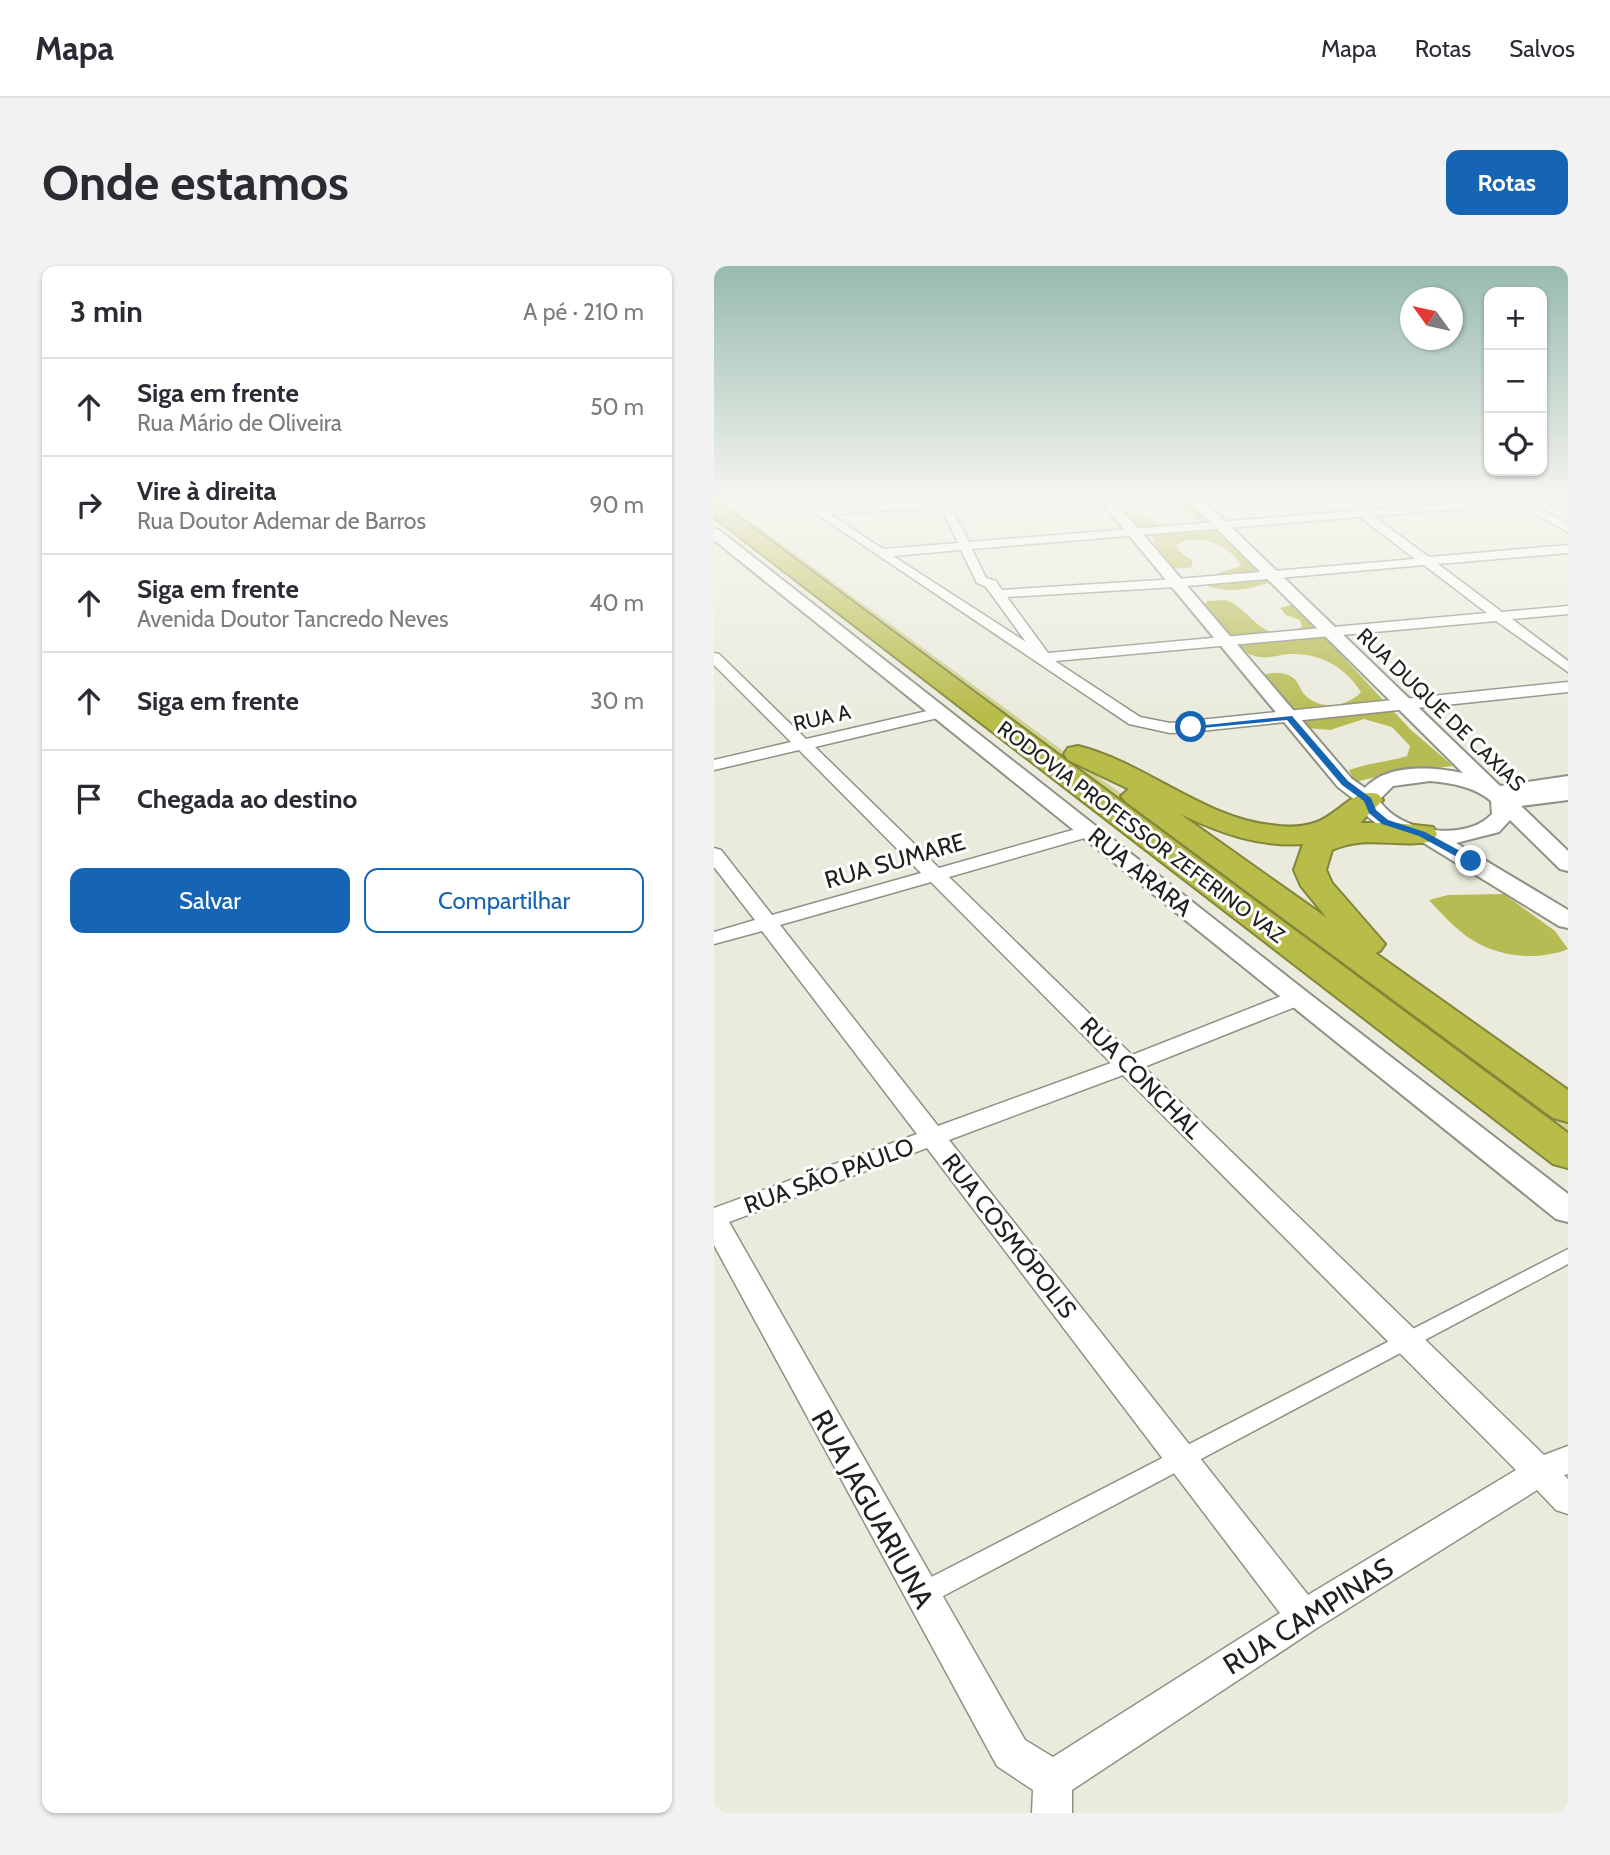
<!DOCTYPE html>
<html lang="pt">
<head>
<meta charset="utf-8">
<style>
	body { margin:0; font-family:Cabin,sans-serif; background:#f2f2f3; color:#2b2b33 }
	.controls { position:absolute; right:21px; top:21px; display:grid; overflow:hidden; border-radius:14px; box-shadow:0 2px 5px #0004 }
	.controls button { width:63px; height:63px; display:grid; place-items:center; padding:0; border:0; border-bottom:2px solid #e1e1e2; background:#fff; color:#2b2b33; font:35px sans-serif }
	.compass { position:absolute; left:686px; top:21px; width:63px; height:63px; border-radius:50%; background:#fff; box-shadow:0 2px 5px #0004; rotate:303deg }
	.stop { position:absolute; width:21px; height:21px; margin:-16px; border:5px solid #1665b4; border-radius:50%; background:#fff }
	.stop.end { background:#1665b4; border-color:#fff; box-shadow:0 2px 7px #0008 }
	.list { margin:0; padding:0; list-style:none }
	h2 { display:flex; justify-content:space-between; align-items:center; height:91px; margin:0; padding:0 28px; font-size:30px }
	h2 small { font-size:23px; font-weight:400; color:#7c7c81 }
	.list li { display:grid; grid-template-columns:46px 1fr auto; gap:21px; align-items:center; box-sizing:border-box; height:98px; padding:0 28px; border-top:2px solid #e1e1e2 }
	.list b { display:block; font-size:26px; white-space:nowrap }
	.list p { margin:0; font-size:23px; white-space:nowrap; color:#7c7c81 }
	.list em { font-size:23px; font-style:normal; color:#7c7c81 }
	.actions { display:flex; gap:14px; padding:21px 28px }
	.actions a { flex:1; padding:16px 0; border:2px solid #1665b4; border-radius:14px; text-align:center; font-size:24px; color:#1665b4 }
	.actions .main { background:#1665b4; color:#fff }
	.icon { flex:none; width:38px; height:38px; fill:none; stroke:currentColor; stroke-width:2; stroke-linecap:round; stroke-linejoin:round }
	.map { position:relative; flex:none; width:854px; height:1547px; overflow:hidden; border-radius:14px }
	header { display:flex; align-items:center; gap:42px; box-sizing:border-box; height:98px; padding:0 35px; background:#fff; border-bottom:2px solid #e1e1e2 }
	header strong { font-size:33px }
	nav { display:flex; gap:38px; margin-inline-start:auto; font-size:24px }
	.intro { display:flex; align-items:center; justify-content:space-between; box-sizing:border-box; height:168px; padding:0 42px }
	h1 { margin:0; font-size:49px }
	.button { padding:18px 32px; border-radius:14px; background:#1665b4; color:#fff; font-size:24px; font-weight:700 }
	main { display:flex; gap:42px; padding:0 42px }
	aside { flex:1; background:#fff; border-radius:14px; box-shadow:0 2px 5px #0004 }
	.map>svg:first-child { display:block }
	.green { fill:#ced290 }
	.forest { fill:#b7bb53 }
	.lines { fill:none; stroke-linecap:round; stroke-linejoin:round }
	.pedestrian-casing { stroke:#909185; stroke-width:3 }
	.minor-casing { stroke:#909185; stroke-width:3 }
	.tertiary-casing { stroke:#909185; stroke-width:4 }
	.motorway-casing { stroke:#83863a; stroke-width:4 }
	.pedestrian { fill:#fff; fill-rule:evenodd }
	.minor { fill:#fff; fill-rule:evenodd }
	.tertiary { fill:#fff; fill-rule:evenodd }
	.motorway { fill:#b8bc49; fill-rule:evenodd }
	.route { fill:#1665b4 }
	.labels { text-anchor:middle; stroke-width:6; stroke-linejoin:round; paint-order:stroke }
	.far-street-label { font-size:21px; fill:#21221d; stroke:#fff }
	.street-label { font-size:24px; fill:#21221d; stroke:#fff }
	.near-street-label { font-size:28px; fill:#21221d; stroke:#fff }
</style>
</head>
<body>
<header>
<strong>Mapa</strong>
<nav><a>Mapa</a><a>Rotas</a><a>Salvos</a></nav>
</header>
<div class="intro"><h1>Onde estamos</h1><a class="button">Rotas</a></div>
<main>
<aside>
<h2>3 min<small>A pé · 210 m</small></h2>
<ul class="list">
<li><svg class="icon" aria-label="ahead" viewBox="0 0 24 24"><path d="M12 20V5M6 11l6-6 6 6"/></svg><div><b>Siga em frente</b><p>Rua Mário de Oliveira</p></div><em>50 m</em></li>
<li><svg class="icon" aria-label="right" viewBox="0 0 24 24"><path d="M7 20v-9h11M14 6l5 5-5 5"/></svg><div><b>Vire à direita</b><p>Rua Doutor Ademar de Barros</p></div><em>90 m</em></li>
<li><svg class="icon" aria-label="ahead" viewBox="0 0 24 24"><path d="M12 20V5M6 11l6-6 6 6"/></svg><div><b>Siga em frente</b><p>Avenida Doutor Tancredo Neves</p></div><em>40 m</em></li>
<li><svg class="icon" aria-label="ahead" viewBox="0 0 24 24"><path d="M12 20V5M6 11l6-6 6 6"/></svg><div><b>Siga em frente</b></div><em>30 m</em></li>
<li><svg class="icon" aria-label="arrive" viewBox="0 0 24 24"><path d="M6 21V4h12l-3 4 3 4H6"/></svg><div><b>Chegada ao destino</b></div></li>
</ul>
<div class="actions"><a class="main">Salvar</a><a>Compartilhar</a></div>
</aside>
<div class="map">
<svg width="854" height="1547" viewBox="0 0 854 1547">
	<rect width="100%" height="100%" fill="#eaebdd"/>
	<path class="green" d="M 0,232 L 5,232 L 854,856 L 854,875 L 0,237 Z"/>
	<path class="forest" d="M 458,232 L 484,232 L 553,310 L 555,316 C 537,324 508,328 490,318 L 489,312 L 527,300 C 517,278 482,266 462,279 L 469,289 L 478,294 L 478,301 C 446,306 448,296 439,271 L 416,256 L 414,251 L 422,246 C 442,257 457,263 480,260 L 484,255 Z
		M 512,334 C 542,346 544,380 588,361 L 586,354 L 572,349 L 566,342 L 580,338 L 696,463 L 739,500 L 683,506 L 641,516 L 635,504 C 654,497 673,496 693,490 L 696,480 L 678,461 L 650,453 L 616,464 L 593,462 L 545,410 C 557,407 566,404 578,411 C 585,415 586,424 591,429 C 606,445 634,441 647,426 C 632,402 607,387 578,388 C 565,388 555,394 541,390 C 519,384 503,357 489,341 L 493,335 Z
		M 790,628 L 841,665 L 854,683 C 820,697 774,690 746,665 C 735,656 725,645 715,634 L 734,629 Z"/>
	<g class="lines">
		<defs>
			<path id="pedestrian" d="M 854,983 L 854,998 L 216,1337 L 207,1340 L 198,1337 L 195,1329 L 198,1321 Z"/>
			<path id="minor" d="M 79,232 L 91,232 L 107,242 L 224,234 L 223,232 L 305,232 L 300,235 L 237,240 L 255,276 L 638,245 L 623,232 L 635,232 L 651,244 L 808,233 L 809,235 L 804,238 L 659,250 L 715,291 L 854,279 L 854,287 L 724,298 L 788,346 L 854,340 L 854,348 L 798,353 L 854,395 L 854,406 L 782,355 L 341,395 L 426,451 L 456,457 L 854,416 L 854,426 L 477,466 L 456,467 L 415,458 ZM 227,241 L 244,277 L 169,283 L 116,248 ZM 646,251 L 701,293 L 462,313 L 288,324 L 282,315 L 272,312 L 258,283 ZM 247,284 L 263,317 L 272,321 L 312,376 L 179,290 ZM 710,299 L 773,347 L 334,387 L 293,331 L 462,321 Z
				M 813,236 L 854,258 L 854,266 L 809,241 L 809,237 Z
				M 0,387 L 5,388 L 92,473 L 226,442 L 232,444 L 234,447 L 232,450 L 101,481 L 225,602 L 369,561 L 381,561 L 384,565 L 381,569 L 235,611 L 418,789 L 575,727 L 591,727 L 594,732 L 591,737 L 430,801 L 830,1189 L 854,1180 L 854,1208 L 850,1209 L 854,1213 L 854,1248 L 842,1244 L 823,1224 L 603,1362 L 358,1524 L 358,1547 L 318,1547 L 319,1524 L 283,1500 L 0,979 L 0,942 L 203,868 L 48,665 L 0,678 L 0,666 L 41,654 L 0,601 L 0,582 L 7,584 L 58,649 L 207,607 L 85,484 L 0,504 L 0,494 L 77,476 L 0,399 ZM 217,616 L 397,797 L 224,860 L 66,659 ZM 409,809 L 802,1204 L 594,1329 L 235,874 ZM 213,882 L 566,1347 L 339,1491 L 311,1474 L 15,956 Z"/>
			<path id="tertiary" d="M 384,232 L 398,232 L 638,513 L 651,522 C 674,497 719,501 749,507 L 472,232 L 487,232 L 786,520 L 854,510 L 854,534 L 807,540 L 854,585 L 854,605 L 846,603 L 796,554 L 785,566 L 742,577 L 854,644 L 854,662 L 845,660 L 705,574 L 667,561 L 654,551 L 646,538 L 624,521 ZM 716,515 C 738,517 761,521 777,535 L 778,548 C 751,577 685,566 665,534 L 679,520 Z
				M 796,232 L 827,235 L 825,232 L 840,232 L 844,236 L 829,243 L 802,240 Z
				M 0,263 L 5,264 L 593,726 L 854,928 L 854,956 L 842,953 L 0,274 Z"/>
			<path id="motorway" d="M 0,236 L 7,238 L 854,867 L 854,902 L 839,898 L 0,251 Z
				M 364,480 C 430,496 489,552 557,559 C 570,561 586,562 600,557 C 624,550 639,521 664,528 L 669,534 L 646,557 L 681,557 L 719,561 L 723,568 L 719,575 C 684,583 654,568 618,584 L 612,604 L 618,617 L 671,678 L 666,685 L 661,687 L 854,824 L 854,856 L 839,852 L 412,536 L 407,530 L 415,523 L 354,494 L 350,488 L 354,482 ZM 466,548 C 506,567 544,581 589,578 L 580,604 L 587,620 L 613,652 Z"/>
		</defs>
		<use href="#pedestrian" class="pedestrian-casing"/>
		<use href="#minor" class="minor-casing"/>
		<use href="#tertiary" class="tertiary-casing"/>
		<use href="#motorway" class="motorway-casing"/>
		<use href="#pedestrian" class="pedestrian"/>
		<use href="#minor" class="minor"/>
		<use href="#tertiary" class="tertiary"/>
		<use href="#motorway" class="motorway"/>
	</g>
	<linearGradient id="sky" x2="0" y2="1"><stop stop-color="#97baaf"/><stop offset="0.52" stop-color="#f6f6f0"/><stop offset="1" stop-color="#f6f6f0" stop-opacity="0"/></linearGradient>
	<rect width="854" height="449" fill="url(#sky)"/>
	<path class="route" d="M 578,450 L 634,515 L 657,532 L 662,544 L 674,554 L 711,566 L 761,593 L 761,597 L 754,597 L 705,570 L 668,558 L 655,547 L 650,535 L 628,519 L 573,454 L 477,463 L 473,461 Z"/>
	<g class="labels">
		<g class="far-street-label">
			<text transform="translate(727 444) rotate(44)" y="7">RUA DUQUE DE CAXIAS</text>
			<text transform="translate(108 452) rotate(-13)" y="7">RUA A</text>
			<text transform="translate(427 566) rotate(37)" y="7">RODOVIA PROFESSOR ZEFERINO VAZ</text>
		</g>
		<g class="street-label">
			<text transform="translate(181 595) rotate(-16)" y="8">RUA SUMARE</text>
			<text transform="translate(426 606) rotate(39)" y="8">RUA ARARA</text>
			<text transform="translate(427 812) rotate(45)" y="8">RUA CONCHAL</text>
			<text transform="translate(115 910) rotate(-20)" y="8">RUA SÃO PAULO</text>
			<text transform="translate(295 970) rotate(52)" y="8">RUA COSMÓPOLIS</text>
		</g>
		<g class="near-street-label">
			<text transform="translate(159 1243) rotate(61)" y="10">RUA JAGUARIUNA</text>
			<text transform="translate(594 1350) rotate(-32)" y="10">RUA CAMPINAS</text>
		</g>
	</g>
</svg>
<div class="controls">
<button>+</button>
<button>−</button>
<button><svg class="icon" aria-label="locate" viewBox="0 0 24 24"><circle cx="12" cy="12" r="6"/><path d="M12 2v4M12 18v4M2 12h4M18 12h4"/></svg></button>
</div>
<svg class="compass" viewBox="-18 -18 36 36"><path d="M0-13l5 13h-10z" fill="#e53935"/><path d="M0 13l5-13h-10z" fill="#7c7c81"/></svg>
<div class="stop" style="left:477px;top:461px"></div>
<div class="stop end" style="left:757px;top:595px"></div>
</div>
</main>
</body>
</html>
